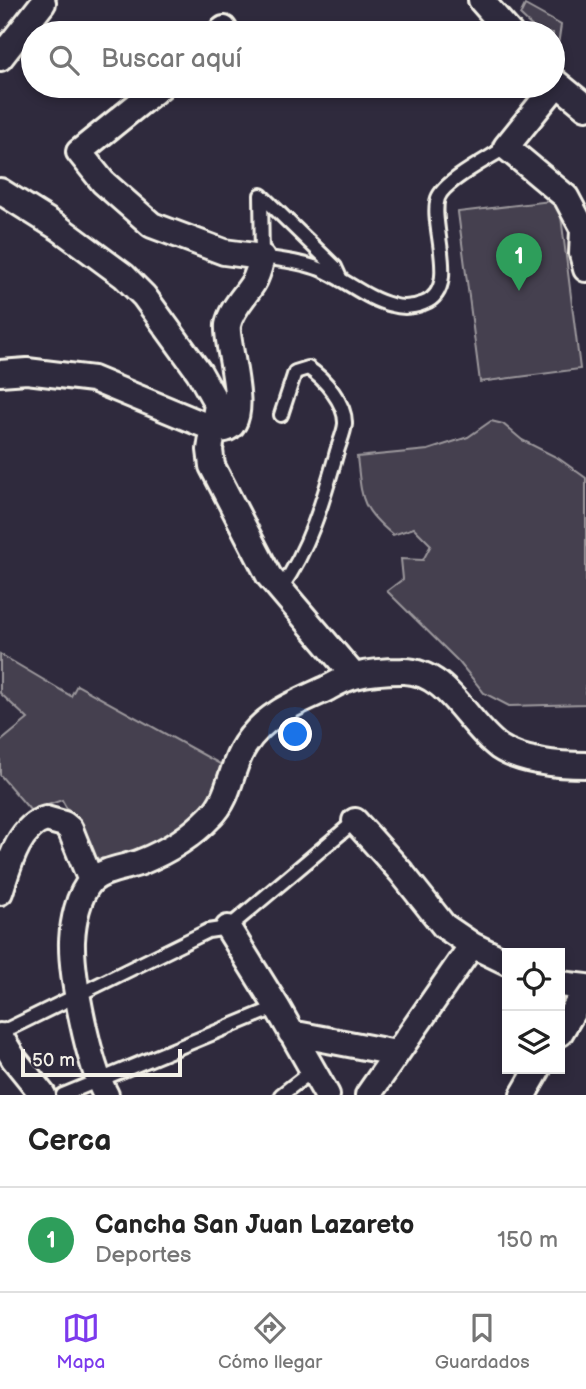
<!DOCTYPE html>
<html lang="es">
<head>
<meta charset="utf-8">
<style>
	body { margin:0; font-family:"Balsamiq Sans",sans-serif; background:#f6f6f6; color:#222 }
	.controls { position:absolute; right:21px; bottom:21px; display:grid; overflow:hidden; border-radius:0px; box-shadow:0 4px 10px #0003 }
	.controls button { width:63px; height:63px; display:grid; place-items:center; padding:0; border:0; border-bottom:2px solid #e0e0e0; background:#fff; color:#222; font:35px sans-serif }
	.scale { position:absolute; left:21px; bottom:18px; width:161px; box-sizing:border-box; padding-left:7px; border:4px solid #f4f1e8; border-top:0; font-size:19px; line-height:24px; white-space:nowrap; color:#f4f1e8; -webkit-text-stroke:5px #2f2a3d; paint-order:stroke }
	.you { position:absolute; left:296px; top:735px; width:24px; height:24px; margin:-18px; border:5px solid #fff; border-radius:50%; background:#1a73e8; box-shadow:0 0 0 10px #1a73e833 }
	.badge { display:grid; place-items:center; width:46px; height:46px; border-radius:50%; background:#7c3aed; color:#fff; font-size:23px; font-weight:700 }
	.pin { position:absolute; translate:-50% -58px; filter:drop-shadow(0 2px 4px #0008) }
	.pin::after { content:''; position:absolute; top:37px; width:24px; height:21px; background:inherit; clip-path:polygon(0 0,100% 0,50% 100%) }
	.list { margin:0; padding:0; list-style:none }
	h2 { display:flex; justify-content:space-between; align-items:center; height:91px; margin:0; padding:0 28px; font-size:30px }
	h2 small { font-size:23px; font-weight:400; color:#767676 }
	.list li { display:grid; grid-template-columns:46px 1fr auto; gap:21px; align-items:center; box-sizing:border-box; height:105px; padding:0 28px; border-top:2px solid #e0e0e0 }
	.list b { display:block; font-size:26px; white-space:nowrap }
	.list p { margin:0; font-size:23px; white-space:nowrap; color:#767676 }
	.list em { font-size:23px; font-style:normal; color:#767676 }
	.icon { flex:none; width:38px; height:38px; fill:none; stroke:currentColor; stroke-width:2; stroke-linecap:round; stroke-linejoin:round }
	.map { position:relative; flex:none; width:586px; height:1095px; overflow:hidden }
	.search { position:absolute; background:#fff; box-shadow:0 4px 10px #0003; left:21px; right:21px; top:21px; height:77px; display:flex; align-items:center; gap:18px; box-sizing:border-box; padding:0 24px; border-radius:38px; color:#767676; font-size:26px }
	.sheet { height:196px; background:#fff }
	nav { display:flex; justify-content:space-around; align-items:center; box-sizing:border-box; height:98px; border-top:2px solid #e0e0e0; background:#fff; font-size:19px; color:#767676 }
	nav a { display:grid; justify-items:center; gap:4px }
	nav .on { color:#7c3aed }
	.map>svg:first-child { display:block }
	.green { fill:#454050; stroke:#9c989c; stroke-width:2 }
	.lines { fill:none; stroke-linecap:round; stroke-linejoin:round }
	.service-casing { stroke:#f4f1e8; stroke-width:18 }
	.minor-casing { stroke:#f4f1e8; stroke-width:30 }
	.service { stroke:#2f2a3d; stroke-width:12 }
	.minor { stroke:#2f2a3d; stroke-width:24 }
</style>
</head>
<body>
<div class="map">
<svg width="586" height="1095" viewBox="0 0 586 1095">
	<rect width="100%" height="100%" fill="#2f2a3d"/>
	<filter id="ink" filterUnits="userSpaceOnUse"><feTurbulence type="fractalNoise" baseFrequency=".0143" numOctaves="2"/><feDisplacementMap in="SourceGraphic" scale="14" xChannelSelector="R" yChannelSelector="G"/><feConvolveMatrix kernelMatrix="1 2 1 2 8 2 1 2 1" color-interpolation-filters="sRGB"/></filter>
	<g filter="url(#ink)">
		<path class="green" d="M 525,5 L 561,25 L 557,52 L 553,47 L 553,33 L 539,33 L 520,15 Z
			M 559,200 L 580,369 L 480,382 L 458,212 Z
			M 491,421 L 503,424 L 522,440 L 558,458 L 586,478 L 586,704 L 509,706 L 484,693 L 459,662 L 387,591 L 403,579 L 401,559 L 423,560 L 431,545 L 414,528 L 393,535 C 359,507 362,498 357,457 L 428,450 L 468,437 Z
			M 0,654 L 71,696 L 77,685 L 222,765 L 208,801 L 167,840 L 127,856 L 95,859 L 62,800 L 31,811 L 0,775 L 0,742 L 28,719 L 0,693 Z"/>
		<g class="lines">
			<defs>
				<path id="service" d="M 261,195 L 262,257 C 282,260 302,262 320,269 C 345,279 366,299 392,305 C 402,308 414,307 424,303 C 461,289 429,225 438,198 C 444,181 490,158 506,147
					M 261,195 L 335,267 L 341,280
					M 281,588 C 309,549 323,501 336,455 C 338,446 344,434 345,424 C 346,404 324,378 308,368 L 295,372 L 281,415
					M 0,1033 L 208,931 L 228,928 L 355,821
					M 63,1095 L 277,1007
					M 281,1095 L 313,1070"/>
				<path id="minor" d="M 481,0 L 510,33
					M 219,33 L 224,29
					M 0,58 L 43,3
					M 553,80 L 586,107
					M 557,84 L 506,147 L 566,197 L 583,229 L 582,254 L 586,269
					M 0,191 L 59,228 L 124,276 L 144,296 L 199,372 L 217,404 L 210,450 L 212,466 L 269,576 L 354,676
					M 0,373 L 27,371 L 93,379 L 214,429 C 217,429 221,430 225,429 C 253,422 225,345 228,325 C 231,309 245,296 253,283 C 258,275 260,265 262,257 L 224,252 L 152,225 L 103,182 L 79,152 L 161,86
					M 355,821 L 401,872 L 444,926 L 472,945 L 507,962
					M 0,892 C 8,868 18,826 46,819 L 64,824 L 70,829 L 91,881
					M 228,928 L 277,1007 L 327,1095
					M 560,984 L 586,987
					M 291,1033 L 396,1053
					M 560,1033 L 586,989
					M 0,1036 L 14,1059 L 43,1095
					M 106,1095 C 89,1066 71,976 72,941 C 73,922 78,895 91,881 C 104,869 126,868 141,862 C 166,852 192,836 211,816 C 231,797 230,767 245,745 C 264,715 295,703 326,689 C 335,684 345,678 355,676 C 370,672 387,671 402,671 C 447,670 466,723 499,747 C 521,762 560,765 586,765
					M 368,1095 L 472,945
					M 523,1095 L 538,1069"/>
			</defs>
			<use href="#service" class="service-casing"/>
			<use href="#minor" class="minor-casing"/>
			<use href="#service" class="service"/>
			<use href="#minor" class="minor"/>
		</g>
	</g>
</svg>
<div class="controls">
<button><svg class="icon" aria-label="locate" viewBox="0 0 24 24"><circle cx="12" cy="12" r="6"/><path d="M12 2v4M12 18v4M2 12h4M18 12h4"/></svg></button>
<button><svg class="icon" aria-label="layers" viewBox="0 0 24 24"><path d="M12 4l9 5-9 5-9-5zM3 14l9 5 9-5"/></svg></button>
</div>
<div class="scale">50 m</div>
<div class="you"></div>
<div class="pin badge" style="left:519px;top:291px;background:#2e9e5b">1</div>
<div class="search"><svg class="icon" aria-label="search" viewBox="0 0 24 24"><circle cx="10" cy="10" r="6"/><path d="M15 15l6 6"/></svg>Buscar aquí</div>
</div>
<section class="sheet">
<h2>Cerca<small></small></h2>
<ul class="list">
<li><span class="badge" style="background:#2e9e5b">1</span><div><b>Cancha San Juan Lazareto</b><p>Deportes</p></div><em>150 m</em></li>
</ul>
</section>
<nav>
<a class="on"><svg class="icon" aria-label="map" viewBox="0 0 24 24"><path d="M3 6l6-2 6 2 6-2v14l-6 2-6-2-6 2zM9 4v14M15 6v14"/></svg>Mapa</a>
<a><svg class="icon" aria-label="directions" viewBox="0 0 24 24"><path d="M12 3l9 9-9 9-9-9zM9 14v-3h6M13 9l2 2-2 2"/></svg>Cómo llegar</a>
<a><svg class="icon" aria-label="saved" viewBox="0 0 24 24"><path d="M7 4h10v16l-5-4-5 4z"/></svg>Guardados</a>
</nav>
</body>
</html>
